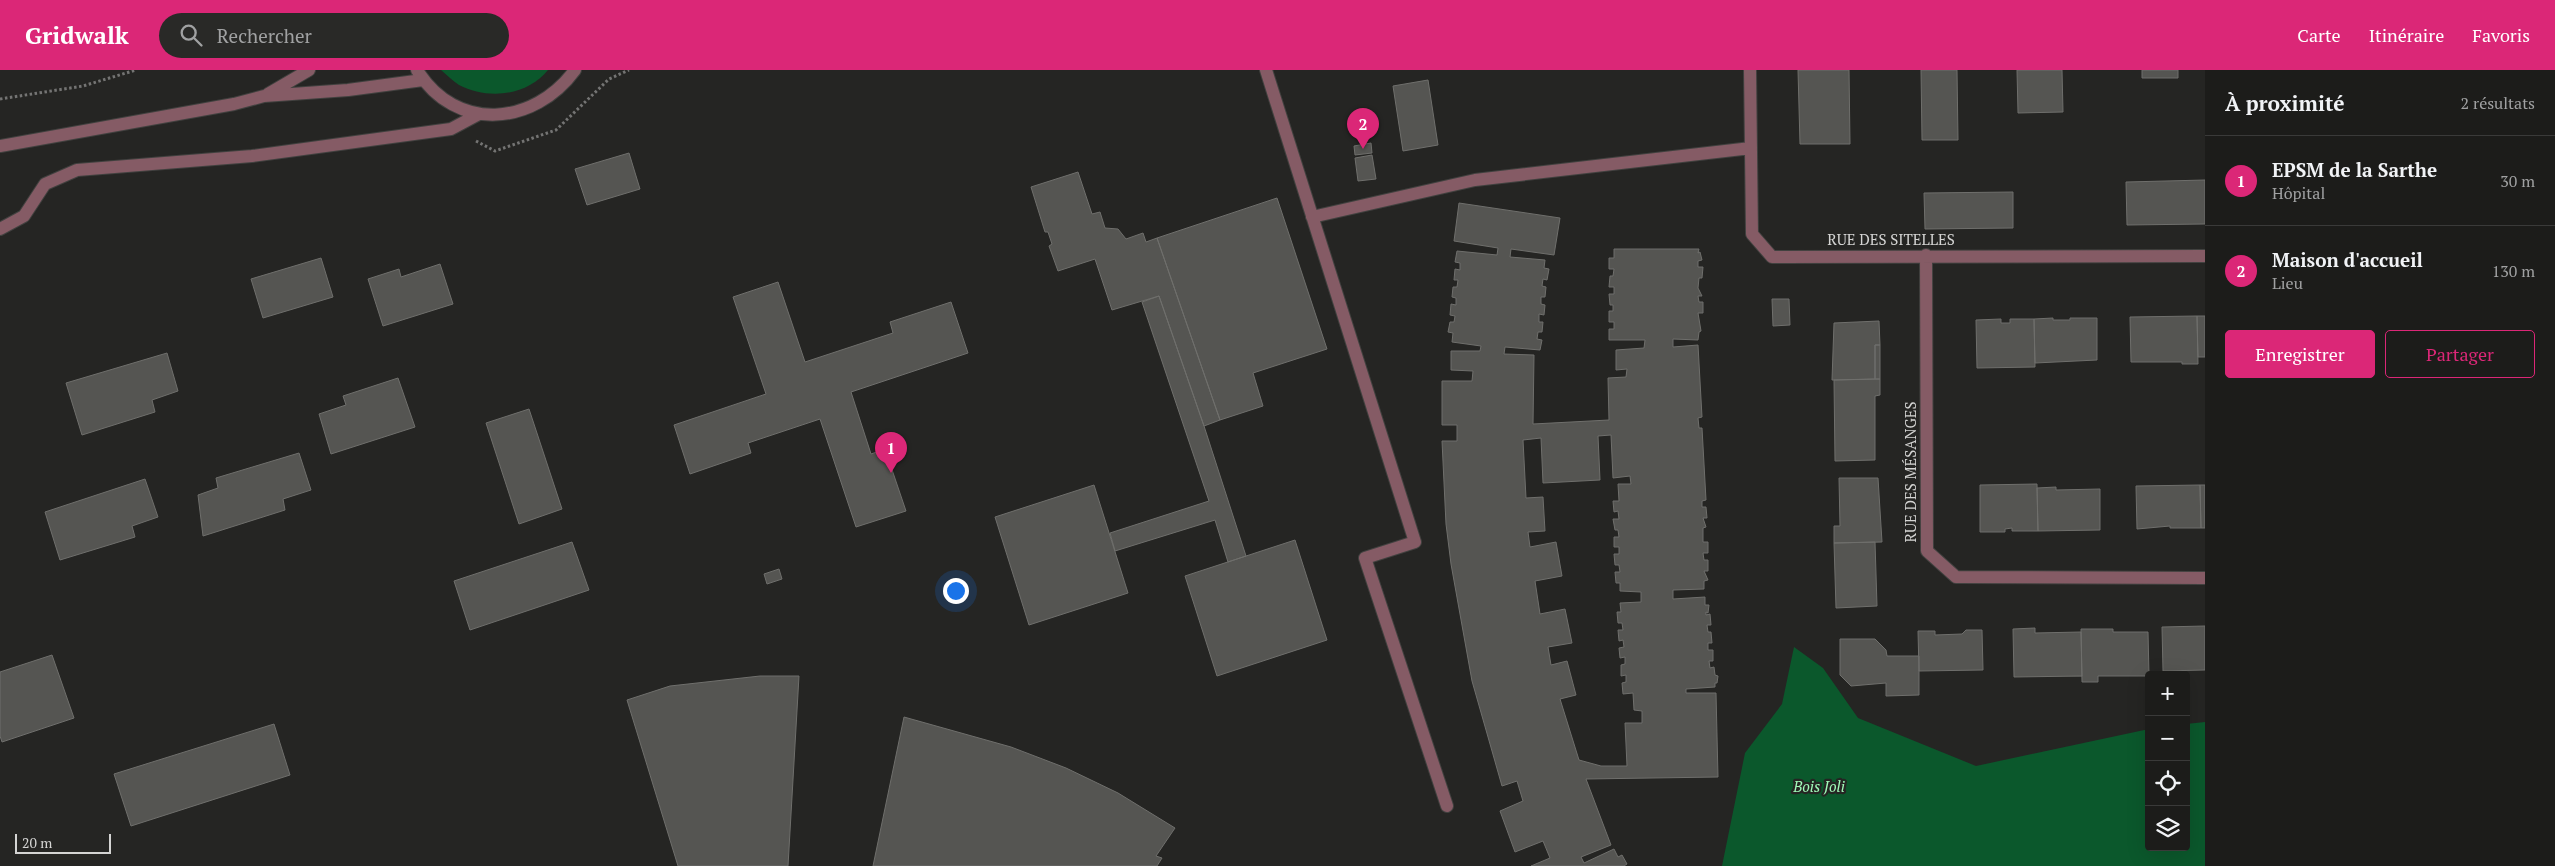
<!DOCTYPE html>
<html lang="fr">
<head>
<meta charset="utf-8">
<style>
	body { margin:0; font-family:"PT Serif",serif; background:#292927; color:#f1f3f6 }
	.controls { position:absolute; right:15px; bottom:15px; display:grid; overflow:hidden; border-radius:5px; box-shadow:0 5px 20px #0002 }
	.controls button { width:45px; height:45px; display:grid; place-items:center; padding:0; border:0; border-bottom:1px solid #3a3a39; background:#1c1c1a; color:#f1f3f6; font:25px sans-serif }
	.scale { position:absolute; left:15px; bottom:12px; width:96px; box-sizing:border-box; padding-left:5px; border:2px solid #d4d4d3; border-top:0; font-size:14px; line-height:18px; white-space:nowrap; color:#d4d4d3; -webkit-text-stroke:4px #252523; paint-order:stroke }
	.you { position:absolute; left:955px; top:520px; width:18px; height:18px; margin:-12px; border:4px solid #fff; border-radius:50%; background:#1a73e8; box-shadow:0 0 0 8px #1a73e833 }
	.badge { display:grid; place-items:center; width:32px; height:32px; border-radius:50%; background:#db2777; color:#fff; font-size:16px; font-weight:700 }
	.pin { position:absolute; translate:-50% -41px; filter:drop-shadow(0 1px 2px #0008) }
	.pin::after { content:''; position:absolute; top:26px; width:18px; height:15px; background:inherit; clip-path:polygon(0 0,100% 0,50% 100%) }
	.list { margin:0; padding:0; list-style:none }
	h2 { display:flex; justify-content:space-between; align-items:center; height:65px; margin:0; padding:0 20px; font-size:21px }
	h2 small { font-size:16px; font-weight:400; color:#a0a1a2 }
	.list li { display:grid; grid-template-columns:32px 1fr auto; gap:15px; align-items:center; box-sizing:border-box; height:90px; padding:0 20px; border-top:1px solid #3a3a39 }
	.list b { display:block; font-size:19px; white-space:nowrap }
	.list p { margin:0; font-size:16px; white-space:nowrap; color:#a0a1a2 }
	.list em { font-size:16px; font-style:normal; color:#a0a1a2 }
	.actions { display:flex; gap:10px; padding:15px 20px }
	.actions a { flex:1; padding:11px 0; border:1px solid #db2777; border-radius:5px; text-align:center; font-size:18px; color:#db2777 }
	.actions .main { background:#db2777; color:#fff }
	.icon { flex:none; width:28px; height:28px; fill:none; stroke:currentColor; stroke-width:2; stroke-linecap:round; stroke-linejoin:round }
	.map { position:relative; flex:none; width:2205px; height:796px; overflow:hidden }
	header { display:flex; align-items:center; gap:30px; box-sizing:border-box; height:70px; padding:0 25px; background:#db2777; color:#fff }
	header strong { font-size:24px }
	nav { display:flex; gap:28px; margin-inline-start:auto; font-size:18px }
	.search { width:350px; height:45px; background:#292927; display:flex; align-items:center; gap:12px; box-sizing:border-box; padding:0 18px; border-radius:28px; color:#a0a1a2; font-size:19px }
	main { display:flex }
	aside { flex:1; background:#1c1c1a }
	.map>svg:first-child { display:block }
	.green { fill:#0b582c }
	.building { fill:#555552; stroke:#6f6f6c; fill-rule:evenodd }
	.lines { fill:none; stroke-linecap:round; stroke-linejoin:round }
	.minor-casing { stroke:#41413f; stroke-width:14 }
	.path { stroke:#747473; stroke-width:3; stroke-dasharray:2.5 2.5; stroke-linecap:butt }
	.minor { stroke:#855b65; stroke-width:12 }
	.labels { text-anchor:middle; stroke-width:4.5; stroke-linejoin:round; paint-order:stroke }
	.street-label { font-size:15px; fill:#d4d4d3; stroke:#252523 }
	.park-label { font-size:15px; font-style:italic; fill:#a0fbb9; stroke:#252523 }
</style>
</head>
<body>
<header>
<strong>Gridwalk</strong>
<div class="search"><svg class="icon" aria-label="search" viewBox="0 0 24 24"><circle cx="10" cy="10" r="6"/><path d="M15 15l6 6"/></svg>Rechercher</div>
<nav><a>Carte</a><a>Itinéraire</a><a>Favoris</a></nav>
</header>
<main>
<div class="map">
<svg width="2205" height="796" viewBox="0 0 2205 796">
	<rect width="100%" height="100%" fill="#252523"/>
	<path class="green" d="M 441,0 L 548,0 C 527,26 488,30 459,15 C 453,11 447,5 441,0 Z
		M 1794,577 L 1823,598 L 1858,648 L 1976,696 L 2149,659 L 2149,777 L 2186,777 L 2186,654 L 2205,652 L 2205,796 L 1722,796 L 1745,683 L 1782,634 Z"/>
	<path class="building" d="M 1798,0 L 1849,0 L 1850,74 L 1800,74 Z
		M 1921,0 L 1957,0 L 1958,70 L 1922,70 Z
		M 2017,0 L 2062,0 L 2063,42 L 2018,43 Z
		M 2142,0 L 2178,0 L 2178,8 L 2142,8 Z
		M 1428,10 L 1438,75 L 1403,81 L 1393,16 Z
		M 1371,73 L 1372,83 L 1355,85 L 1354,76 Z
		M 629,83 L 640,119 L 587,135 L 575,99 Z
		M 1372,85 L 1376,109 L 1358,111 L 1355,88 Z
		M 1078,102 L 1092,144 L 1100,142 L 1105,158 L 1118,159 L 1126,169 L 1143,163 L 1146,172 L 1157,168 L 1220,350 L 1204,356 L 1159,226 L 1112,240 L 1095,189 L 1058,201 L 1049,176 L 1052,174 L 1048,162 L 1045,162 L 1031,117 Z
		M 2205,110 L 2205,154 L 2127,155 L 2126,112 Z
		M 2013,122 L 2013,158 L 1925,159 L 1924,123 Z
		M 1277,128 L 1327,279 L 1253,303 L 1263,336 L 1220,350 L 1157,168 Z
		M 1459,133 L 1560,148 L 1554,185 L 1511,179 L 1510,187 L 1545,190 L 1544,198 L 1549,199 L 1547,210 L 1543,209 L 1542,216 L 1546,217 L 1545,227 L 1541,227 L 1541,234 L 1545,235 L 1544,245 L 1539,244 L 1539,252 L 1543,252 L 1542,262 L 1538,262 L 1537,269 L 1542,270 L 1540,280 L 1505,277 L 1504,284 L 1534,285 L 1533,354 L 1609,350 L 1608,308 L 1626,307 L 1627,299 L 1616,300 L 1616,280 L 1644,278 L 1645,270 L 1609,270 L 1609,259 L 1614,259 L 1614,252 L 1609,252 L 1609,241 L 1613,241 L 1613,235 L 1610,235 L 1609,224 L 1614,224 L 1614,217 L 1609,217 L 1610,206 L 1613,206 L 1614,199 L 1609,199 L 1609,188 L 1614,188 L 1614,179 L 1699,179 L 1698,183 L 1700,182 L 1702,190 L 1698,191 L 1698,197 L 1703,197 L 1702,208 L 1699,208 L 1698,218 L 1702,226 L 1698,226 L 1699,232 L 1703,232 L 1703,243 L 1698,243 L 1701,261 L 1699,262 L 1698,270 L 1673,269 L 1673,277 L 1698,275 L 1702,347 L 1698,348 L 1699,358 L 1702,358 L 1706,430 L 1702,431 L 1702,437 L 1706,437 L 1707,448 L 1703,448 L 1706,457 L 1703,458 L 1703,472 L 1708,472 L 1708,483 L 1703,483 L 1704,490 L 1708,490 L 1708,501 L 1704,501 L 1708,510 L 1704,511 L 1704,519 L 1673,520 L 1673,529 L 1705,527 L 1705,535 L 1709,535 L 1708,543 L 1706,542 L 1706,545 L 1710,544 L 1711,555 L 1707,555 L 1708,562 L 1711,562 L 1712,573 L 1708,573 L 1708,580 L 1713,580 L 1713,591 L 1709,591 L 1710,598 L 1714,597 L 1715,605 L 1718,606 L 1717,613 L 1715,613 L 1715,617 L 1686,619 L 1686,623 L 1716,623 L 1718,707 L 1586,709 L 1611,775 L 1581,787 L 1584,793 L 1614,779 L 1618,787 L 1622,785 L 1627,794 L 1624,796 L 1531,796 L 1550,788 L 1543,771 L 1515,782 L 1500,741 L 1523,731 L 1517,711 L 1502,716 L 1472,611 L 1451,494 L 1446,454 L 1442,371 L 1457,371 L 1457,355 L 1442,355 L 1442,311 L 1472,311 L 1473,301 L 1451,300 L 1451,281 L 1480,281 L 1481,276 L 1452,272 L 1453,263 L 1448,262 L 1450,252 L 1454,252 L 1455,246 L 1450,245 L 1451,234 L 1456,235 L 1456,228 L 1452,227 L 1453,217 L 1457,217 L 1458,210 L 1454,210 L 1455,199 L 1460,200 L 1460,193 L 1455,192 L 1457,181 L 1497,185 L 1498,178 L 1454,171 ZM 1611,365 L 1613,408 L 1630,406 L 1631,414 L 1618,414 L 1619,431 L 1613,431 L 1614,442 L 1618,441 L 1619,449 L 1613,449 L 1615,460 L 1618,460 L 1619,467 L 1614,467 L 1614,477 L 1619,477 L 1619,484 L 1614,484 L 1615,495 L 1619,495 L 1620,502 L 1615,502 L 1616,513 L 1620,513 L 1620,521 L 1641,522 L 1641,532 L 1620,533 L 1621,542 L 1617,542 L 1618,553 L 1622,553 L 1623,560 L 1618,560 L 1619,571 L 1623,570 L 1624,577 L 1619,578 L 1620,588 L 1625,587 L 1625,594 L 1621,595 L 1621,606 L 1626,605 L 1626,612 L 1622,613 L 1623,624 L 1633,623 L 1634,640 L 1642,641 L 1642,653 L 1625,653 L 1627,696 L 1601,696 L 1579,690 L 1560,629 L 1576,625 L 1567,591 L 1551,595 L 1548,577 L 1572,573 L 1565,539 L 1540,544 L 1535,511 L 1562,506 L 1556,472 L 1530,477 L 1528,462 L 1545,461 L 1543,427 L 1526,428 L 1523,370 L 1541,368 L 1543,413 L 1600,410 L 1598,366 Z
		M 321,188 L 333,227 L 263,248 L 251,209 Z
		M 440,194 L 453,234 L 383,256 L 368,209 L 399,199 L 401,207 Z
		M 778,212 L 805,292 L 893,263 L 890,252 L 951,232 L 968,283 L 851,322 L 871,384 L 885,379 L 906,441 L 856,457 L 820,349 L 748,373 L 751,383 L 690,404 L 674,355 L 766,324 L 733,227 Z
		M 1159,226 L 1204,356 L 1246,486 L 1228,492 L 1215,450 L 1115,481 L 1110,463 L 1209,431 L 1142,232 Z
		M 1772,229 L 1789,229 L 1790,255 L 1773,256 Z
		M 2197,246 L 2198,294 L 2182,294 L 2182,292 L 2131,292 L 2130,247 Z
		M 2197,246 L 2205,246 L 2205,287 L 2198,287 Z
		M 2053,248 L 2053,250 L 2070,250 L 2070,248 L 2097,248 L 2097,290 L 2035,293 L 2034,249 Z
		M 2001,249 L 2001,253 L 2010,253 L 2010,249 L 2034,249 L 2035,297 L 1977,298 L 1976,250 Z
		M 1879,251 L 1880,275 L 1875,275 L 1875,309 L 1832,310 L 1834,253 Z
		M 1875,275 L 1880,275 L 1880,309 L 1875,309 Z
		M 167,283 L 178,321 L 152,330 L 155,342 L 82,365 L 66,313 Z
		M 398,308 L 415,357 L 331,384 L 319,344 L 346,335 L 343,326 Z
		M 1880,309 L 1880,325 L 1875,326 L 1875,390 L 1835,391 L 1834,310 Z
		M 529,339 L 562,439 L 519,454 L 486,353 Z
		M 299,383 L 311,420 L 283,429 L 285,440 L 203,466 L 198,425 L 218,418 L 216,408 Z
		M 1839,408 L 1878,408 L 1882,472 L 1834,473 L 1834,456 L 1840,456 Z
		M 145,409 L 158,447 L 132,456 L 135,467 L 60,490 L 45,442 Z
		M 2037,414 L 2038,461 L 2012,461 L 2012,458 L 2005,459 L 2005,462 L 1980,462 L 1980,415 Z
		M 1094,415 L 1128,523 L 1029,555 L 995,447 Z
		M 2200,415 L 2205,415 L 2205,458 L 2201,458 Z
		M 2200,415 L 2201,458 L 2170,458 L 2170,456 L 2137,459 L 2136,416 Z
		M 2056,417 L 2056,420 L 2100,419 L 2100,460 L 2038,461 L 2037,418 Z
		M 1295,470 L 1327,570 L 1217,606 L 1185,506 Z
		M 572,472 L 589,520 L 470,560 L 454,511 Z
		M 1875,472 L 1877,536 L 1836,538 L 1834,473 Z
		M 779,499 L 782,509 L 767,514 L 764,504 Z
		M 2205,556 L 2205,600 L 2163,601 L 2162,557 Z
		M 2035,558 L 2035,563 L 2081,562 L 2082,606 L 2014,607 L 2013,559 Z
		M 2081,559 L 2113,559 L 2113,562 L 2148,562 L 2149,606 L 2098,606 L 2098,612 L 2082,612 Z
		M 1966,560 L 1982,560 L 1983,600 L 1919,601 L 1918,561 L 1935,561 L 1935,565 L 1962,564 Z
		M 1840,569 L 1875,569 L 1886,580 L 1887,586 L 1919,586 L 1919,625 L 1886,626 L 1886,613 L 1851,616 L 1840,605 Z
		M 52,585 L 74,648 L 2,672 L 0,666 L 0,602 Z
		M 760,606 L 799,606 L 788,796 L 678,796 L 627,630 L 670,616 Z
		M 904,647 L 1011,677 L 1066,698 L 1118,723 L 1175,758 L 1156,786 L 1162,788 L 1157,796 L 873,796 Z
		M 274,654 L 290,705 L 131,756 L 114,704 Z"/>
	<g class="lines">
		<defs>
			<path id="minor" d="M 417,0 C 456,63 534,56 575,0
				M 1266,0 L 1415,472 L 1365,488 L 1447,736
				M 1750,0 L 1752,164 L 1772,187 L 2205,186
				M 268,24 L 309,0
				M 0,76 L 234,34 L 264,26 L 348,20 L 423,10
				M 1312,147 L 1475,110 L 1751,78
				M 0,159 L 24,146 L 45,114 L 77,100 L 252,86 L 451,59 L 479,44
				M 1926,185 L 1927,481 L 1956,507 L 2205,508"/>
		</defs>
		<use href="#minor" class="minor-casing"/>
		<path class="path" d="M 0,29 L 83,16 L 136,0
			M 476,71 L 495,81 L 556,60 L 609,9 L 629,0"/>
		<use href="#minor" class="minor"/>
	</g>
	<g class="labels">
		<g class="street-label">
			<text x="1891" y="175">RUE DES SITELLES</text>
			<text transform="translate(1911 402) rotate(-90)" y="5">RUE DES MÉSANGES</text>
		</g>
		<g class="park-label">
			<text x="1819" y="722">Bois Joli</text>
		</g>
	</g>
</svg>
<div class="controls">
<button>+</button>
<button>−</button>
<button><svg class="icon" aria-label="locate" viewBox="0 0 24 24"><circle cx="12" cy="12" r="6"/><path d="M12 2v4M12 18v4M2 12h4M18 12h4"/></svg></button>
<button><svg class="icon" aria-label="layers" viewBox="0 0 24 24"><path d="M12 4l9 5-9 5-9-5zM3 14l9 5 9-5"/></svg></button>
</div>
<div class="scale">20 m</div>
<div class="you"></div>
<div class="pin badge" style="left:891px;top:403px">1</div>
<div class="pin badge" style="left:1363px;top:79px">2</div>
</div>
<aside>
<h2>À proximité<small>2 résultats</small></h2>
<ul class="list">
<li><span class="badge">1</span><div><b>EPSM de la Sarthe</b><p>Hôpital</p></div><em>30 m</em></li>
<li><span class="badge">2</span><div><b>Maison d'accueil</b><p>Lieu</p></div><em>130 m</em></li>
</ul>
<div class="actions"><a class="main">Enregistrer</a><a>Partager</a></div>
</aside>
</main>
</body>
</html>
